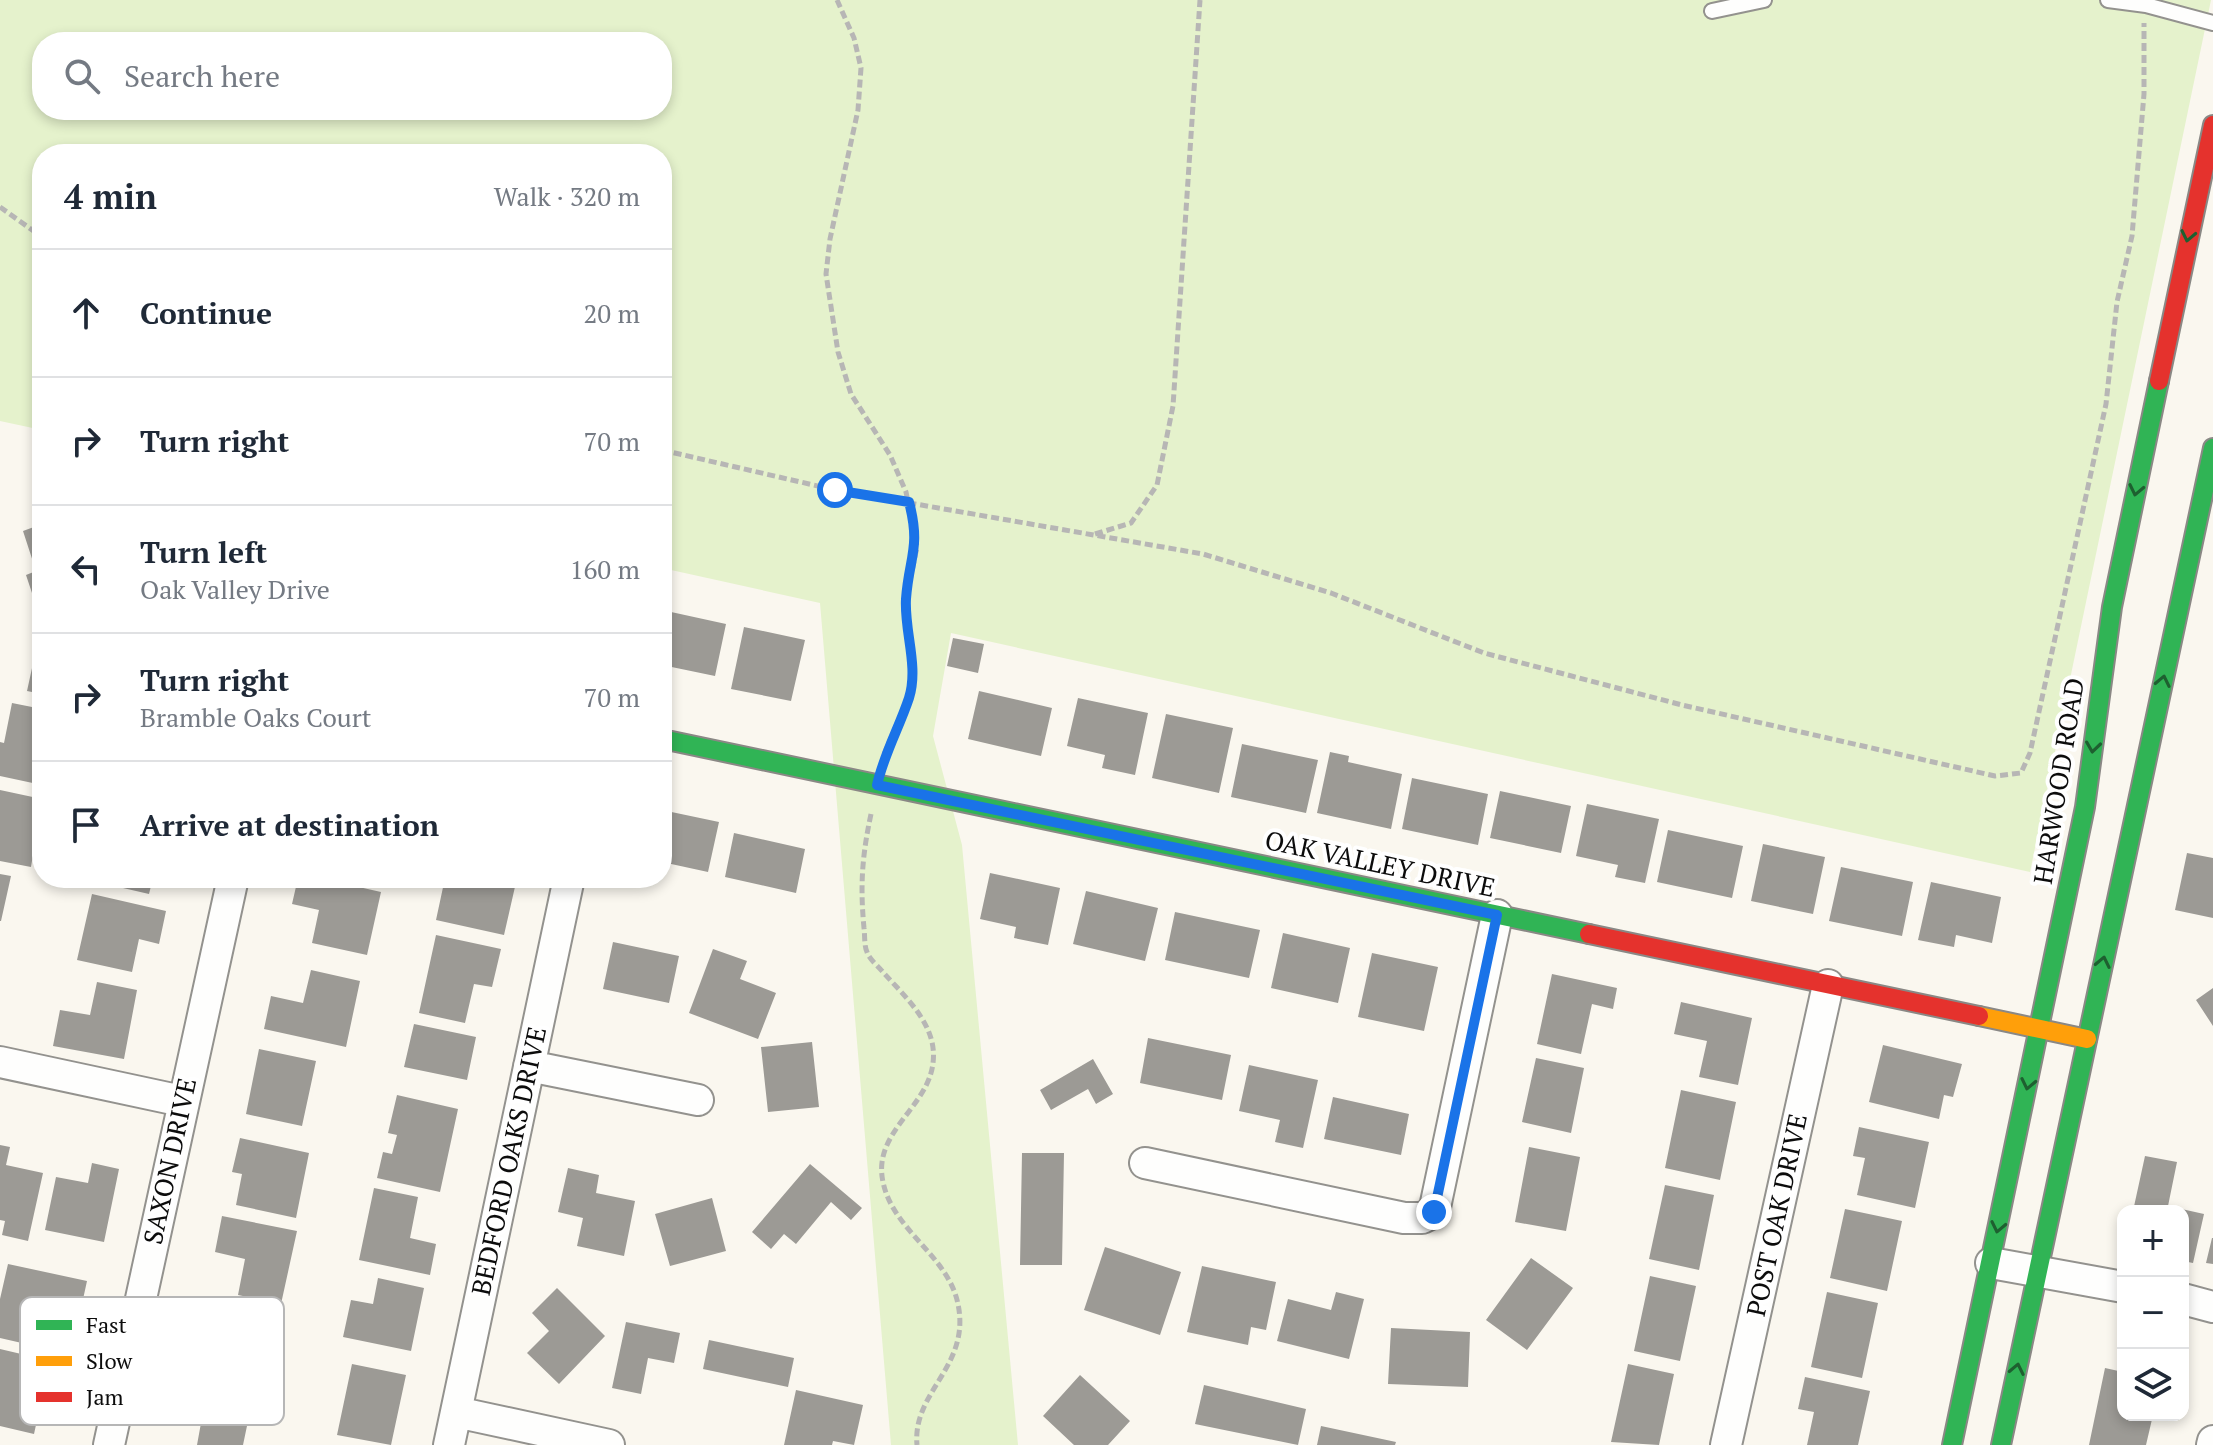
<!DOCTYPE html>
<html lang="en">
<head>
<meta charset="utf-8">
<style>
	body { margin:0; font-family:"PT Serif",serif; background:#f6f6f7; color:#1f2937 }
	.controls { position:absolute; right:24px; bottom:24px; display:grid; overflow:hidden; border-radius:16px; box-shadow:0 4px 12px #0003 }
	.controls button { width:72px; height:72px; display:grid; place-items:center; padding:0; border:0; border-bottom:2px solid #e0e1e3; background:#fff; color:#1f2937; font:40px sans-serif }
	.stop { position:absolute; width:24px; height:24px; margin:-18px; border:6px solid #1a73e8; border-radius:50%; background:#fff }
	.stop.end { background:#1a73e8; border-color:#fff; box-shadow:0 2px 8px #0008 }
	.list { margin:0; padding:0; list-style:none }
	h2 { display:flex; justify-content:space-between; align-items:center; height:104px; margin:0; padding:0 32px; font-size:34px }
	h2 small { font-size:26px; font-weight:400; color:#747a83 }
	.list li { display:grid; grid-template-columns:52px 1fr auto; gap:24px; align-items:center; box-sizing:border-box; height:128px; padding:0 32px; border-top:2px solid #e0e1e3 }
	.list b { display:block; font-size:30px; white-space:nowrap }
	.list p { margin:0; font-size:26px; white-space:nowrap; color:#747a83 }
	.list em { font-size:26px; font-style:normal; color:#747a83 }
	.icon { flex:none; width:44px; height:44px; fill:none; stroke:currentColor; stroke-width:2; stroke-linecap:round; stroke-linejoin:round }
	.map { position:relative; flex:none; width:2213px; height:1445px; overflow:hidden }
	.search { position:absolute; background:#fff; box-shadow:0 4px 12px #0003; left:32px; top:32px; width:640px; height:88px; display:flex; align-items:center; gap:20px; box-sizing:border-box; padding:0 28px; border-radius:32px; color:#747a83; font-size:30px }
	.panel { position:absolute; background:#fff; box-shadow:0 4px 12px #0003; left:32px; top:144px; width:640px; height:744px; border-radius:32px }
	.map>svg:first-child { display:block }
	.green { fill:#e5f2cc; fill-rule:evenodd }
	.building { fill:#9c9a95 }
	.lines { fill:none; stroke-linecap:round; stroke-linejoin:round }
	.lane-casing { stroke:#93928e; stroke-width:18 }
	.street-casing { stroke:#93928e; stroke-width:34 }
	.fast-casing { stroke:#8a8885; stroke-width:22 }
	.slow-casing { stroke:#8a8885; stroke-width:22 }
	.jam-casing { stroke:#8a8885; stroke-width:22 }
	.path { stroke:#b7b6b5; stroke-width:5; stroke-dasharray:8 4; stroke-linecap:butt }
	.lane { stroke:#fefefd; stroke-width:14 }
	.street { stroke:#fefefd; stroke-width:30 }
	.fast { stroke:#30b455; stroke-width:18 }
	.slow { stroke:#ff9f0a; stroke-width:18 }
	.jam { stroke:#e5322d; stroke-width:18 }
	.oneway { stroke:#1e6030 }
	.route { stroke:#1a73e8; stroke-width:10 }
	.labels { text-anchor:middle; stroke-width:8; stroke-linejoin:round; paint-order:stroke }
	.street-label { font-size:26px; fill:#0c0c0c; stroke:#fff }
	.key { fill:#fff; stroke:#b6b6b6; stroke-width:2 }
	.key-label { font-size:22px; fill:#0c0c0c }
</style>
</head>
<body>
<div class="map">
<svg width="2213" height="1445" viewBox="0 0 2213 1445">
	<rect width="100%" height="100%" fill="#faf7ef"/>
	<path class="green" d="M 0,0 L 2211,0 L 2030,872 L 951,633 L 933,736 L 962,845 L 1018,1445 L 891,1445 L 820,603 L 662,568 L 662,154 L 42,154 L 42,430 L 0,421 ZM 42,42 L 662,42 L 662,110 L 42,110 Z"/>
	<path class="building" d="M 42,524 L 42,600 L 35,602 L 26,575 L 36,571 L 23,531 Z
		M 662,610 L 726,624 L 715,676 L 662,665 Z
		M 41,627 L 42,628 L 42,694 L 27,691 Z
		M 744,627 L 805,640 L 791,701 L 731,689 Z
		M 953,638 L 984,644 L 978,673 L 947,666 Z
		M 979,691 L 1052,708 L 1041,756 L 968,739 Z
		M 1078,698 L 1148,713 L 1135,775 L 1102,768 L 1105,755 L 1067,746 Z
		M 12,703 L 42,709 L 42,785 L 0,776 L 0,742 L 4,743 Z
		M 1166,714 L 1233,728 L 1219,793 L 1152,778 Z
		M 1242,744 L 1318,760 L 1306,813 L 1231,797 Z
		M 1330,752 L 1349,756 L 1348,762 L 1402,774 L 1391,829 L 1317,813 Z
		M 1412,778 L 1488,794 L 1478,845 L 1402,829 Z
		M 0,790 L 42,799 L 31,867 L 0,861 Z
		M 1500,791 L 1571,806 L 1561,853 L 1490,838 Z
		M 1587,804 L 1659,819 L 1645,883 L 1615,877 L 1618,865 L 1576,856 Z
		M 662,810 L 719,822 L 708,872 L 662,862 Z
		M 1668,830 L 1743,846 L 1732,898 L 1657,882 Z
		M 734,833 L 805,849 L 796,893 L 725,877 Z
		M 1763,844 L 1825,857 L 1813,914 L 1751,901 Z
		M 2187,853 L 2213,858 L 2213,918 L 2175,910 Z
		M 1841,867 L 1913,882 L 1902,936 L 1829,921 Z
		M 990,873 L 1060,888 L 1048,945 L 1014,938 L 1016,927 L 980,919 Z
		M 0,874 L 11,876 L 1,921 L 0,921 Z
		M 98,878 L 153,878 L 149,894 L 97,882 Z
		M 298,878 L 319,878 L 381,892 L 367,955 L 312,943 L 319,910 L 292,904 Z
		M 445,878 L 468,882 L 469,878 L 517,878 L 504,935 L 436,920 Z
		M 1931,882 L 2001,897 L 1992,943 L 1956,935 L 1954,947 L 1918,940 Z
		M 1086,891 L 1158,908 L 1145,961 L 1073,944 Z
		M 92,894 L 166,911 L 159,944 L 139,939 L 132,972 L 77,960 Z
		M 1175,912 L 1260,930 L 1249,978 L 1165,960 Z
		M 1283,933 L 1350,948 L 1338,1003 L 1271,988 Z
		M 436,935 L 501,949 L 492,987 L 474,984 L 465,1023 L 419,1013 Z
		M 613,942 L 679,956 L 669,1003 L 603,989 Z
		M 713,949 L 747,961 L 740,979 L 776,993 L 758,1039 L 689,1013 Z
		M 1372,953 L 1438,967 L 1424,1031 L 1358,1017 Z
		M 311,970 L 360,981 L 346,1047 L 264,1029 L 271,996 L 303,1003 Z
		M 1552,974 L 1617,988 L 1613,1009 L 1592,1004 L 1581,1054 L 1537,1044 Z
		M 97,982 L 137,990 L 124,1059 L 53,1046 L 60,1010 L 90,1015 Z
		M 2213,988 L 2213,1026 L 2196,1000 Z
		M 1681,1002 L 1752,1018 L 1738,1085 L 1699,1077 L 1707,1041 L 1674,1034 Z
		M 414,1024 L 476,1037 L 467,1080 L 404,1067 Z
		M 1148,1038 L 1231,1055 L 1222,1100 L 1140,1083 Z
		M 812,1042 L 819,1107 L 768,1112 L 761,1047 Z
		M 1883,1045 L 1962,1064 L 1953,1097 L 1944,1095 L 1939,1119 L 1869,1102 Z
		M 259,1049 L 316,1061 L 302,1126 L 246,1114 Z
		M 1536,1058 L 1584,1068 L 1571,1133 L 1522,1122 Z
		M 1093,1059 L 1113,1094 L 1096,1104 L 1088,1089 L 1051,1110 L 1040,1090 Z
		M 1249,1065 L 1318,1080 L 1303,1148 L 1275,1142 L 1280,1120 L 1239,1111 Z
		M 1681,1090 L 1736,1102 L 1720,1180 L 1665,1168 Z
		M 397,1095 L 458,1109 L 440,1192 L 377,1178 L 383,1152 L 392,1154 L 397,1135 L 388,1133 Z
		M 1333,1097 L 1409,1114 L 1401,1155 L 1324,1139 Z
		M 1859,1127 L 1929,1142 L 1915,1208 L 1857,1195 L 1865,1158 L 1853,1156 Z
		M 240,1138 L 309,1153 L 296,1218 L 236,1205 L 242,1174 L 232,1172 Z
		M 0,1145 L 10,1147 L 6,1165 L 43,1173 L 28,1241 L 2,1235 L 5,1221 L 0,1220 Z
		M 1529,1147 L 1580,1157 L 1566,1231 L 1515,1222 Z
		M 1022,1153 L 1064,1153 L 1062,1265 L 1020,1265 Z
		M 2145,1156 L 2177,1162 L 2168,1206 L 2204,1214 L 2193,1263 L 2183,1261 L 2183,1211 L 2133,1211 Z
		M 92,1163 L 119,1169 L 104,1242 L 45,1230 L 56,1177 L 88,1183 Z
		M 810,1164 L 862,1208 L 851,1220 L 831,1202 L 796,1244 L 784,1234 L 771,1249 L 752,1232 Z
		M 568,1168 L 599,1175 L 596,1193 L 635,1201 L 624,1256 L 577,1246 L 583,1218 L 558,1212 Z
		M 1665,1185 L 1714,1195 L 1699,1270 L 1649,1259 Z
		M 374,1188 L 418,1197 L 410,1238 L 436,1244 L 430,1275 L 359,1260 Z
		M 712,1198 L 726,1251 L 670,1266 L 655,1214 Z
		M 1845,1209 L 1902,1221 L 1887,1291 L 1830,1278 Z
		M 222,1216 L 297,1231 L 281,1304 L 238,1295 L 245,1259 L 215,1252 Z
		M 2212,1238 L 2213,1238 L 2213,1264 L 2206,1263 Z
		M 1105,1247 L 1181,1272 L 1160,1335 L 1084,1310 Z
		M 1531,1258 L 1573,1288 L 1527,1350 L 1486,1320 Z
		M 8,1264 L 87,1281 L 80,1313 L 56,1308 L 48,1349 L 0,1338 L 0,1299 Z
		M 1202,1266 L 1276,1282 L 1266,1330 L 1251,1327 L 1248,1345 L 1187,1332 Z
		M 1650,1276 L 1696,1286 L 1680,1361 L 1634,1351 Z
		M 378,1278 L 424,1288 L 411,1351 L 343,1337 L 351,1300 L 373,1304 Z
		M 557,1288 L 605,1336 L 559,1384 L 527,1353 L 549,1331 L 532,1313 Z
		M 1336,1292 L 1364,1299 L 1349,1359 L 1277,1341 L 1288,1299 L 1331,1310 Z
		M 1827,1292 L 1878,1303 L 1862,1378 L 1811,1367 Z
		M 626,1322 L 680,1333 L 674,1363 L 648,1358 L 641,1394 L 612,1388 Z
		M 1391,1328 L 1470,1332 L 1468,1387 L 1388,1384 Z
		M 709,1340 L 794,1358 L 788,1387 L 703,1369 Z
		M 0,1349 L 68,1365 L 61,1397 L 43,1393 L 34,1434 L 0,1426 Z
		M 352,1364 L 406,1375 L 391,1445 L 337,1435 Z
		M 1628,1364 L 1674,1374 L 1659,1445 L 1611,1442 Z
		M 2105,1368 L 2123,1372 L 2123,1415 L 2153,1415 L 2146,1445 L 2089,1445 Z
		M 1080,1375 L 1130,1421 L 1108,1445 L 1074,1445 L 1043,1416 Z
		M 1805,1377 L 1870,1391 L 1858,1445 L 1807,1445 L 1814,1412 L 1798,1409 Z
		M 1204,1385 L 1306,1409 L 1298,1445 L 1195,1424 Z
		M 181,1387 L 252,1402 L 243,1445 L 197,1445 L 201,1423 L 174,1418 Z
		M 796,1390 L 863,1405 L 854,1445 L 833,1441 L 832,1445 L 784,1445 Z
		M 1321,1426 L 1396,1442 L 1395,1445 L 1317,1445 Z"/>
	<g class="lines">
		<defs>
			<path id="lane" d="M 2108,0 L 2146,5 L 2213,23
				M 1712,11 L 1764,0"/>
			<path id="street" d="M 0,1062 L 182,1101
				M 529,1066 L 698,1100
				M 1145,1163 L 1404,1218 L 1422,1218 L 1434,1212 L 1497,915
				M 1991,1263 L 2123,1287
				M 2183,1299 L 2213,1307
				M 456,1412 L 609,1445
				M 109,1445 L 233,878
				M 449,1445 L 569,878
				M 1726,1445 L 1828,985
				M 2212,1445 L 2213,1441"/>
			<path id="fast" d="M 662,739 L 1589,934
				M 1952,1445 L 2085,807 L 2112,607 L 2159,381
				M 2001,1445 L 2213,448"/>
			<path id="slow" d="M 1979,1016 L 2087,1039"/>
			<path id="jam" d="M 2159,381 L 2213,125
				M 1589,934 L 1979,1016"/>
		</defs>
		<use href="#lane" class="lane-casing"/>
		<use href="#street" class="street-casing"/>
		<use href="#fast" class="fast-casing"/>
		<use href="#slow" class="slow-casing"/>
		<use href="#jam" class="jam-casing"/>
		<path class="path" d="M 837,0 L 854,38 L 861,68 L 858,110 L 830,239 L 826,274 L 838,352 L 851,394 L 890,455 L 906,492 L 917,547 L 906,600 L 912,664 L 910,695 L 884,754
			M 0,207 L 42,237
			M 662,450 L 835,490 L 1203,554 L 1331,593 L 1484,653 L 1682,705 L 1995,776 L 2021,773 L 2030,753 L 2106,404 L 2117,302 L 2132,236 L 2144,94 L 2144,23
			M 1095,534 L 1131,523 L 1157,485 L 1173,406 L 1200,0
			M 871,814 C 862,856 860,886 864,928 C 865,935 864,946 867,952 C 869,959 878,966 882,971 C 905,997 938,1025 933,1063 C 928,1108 872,1132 883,1182 C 893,1231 948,1255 958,1304 C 971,1367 912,1391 917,1445"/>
		<use href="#lane" class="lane"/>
		<use href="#street" class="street"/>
		<use href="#fast" class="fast"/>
		<use href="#slow" class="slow"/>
		<use href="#jam" class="jam"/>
	</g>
	<defs><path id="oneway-chevron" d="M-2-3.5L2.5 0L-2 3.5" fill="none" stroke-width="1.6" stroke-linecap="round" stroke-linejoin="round" transform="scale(2)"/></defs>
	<g class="oneway">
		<use href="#oneway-chevron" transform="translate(2188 236) rotate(102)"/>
		<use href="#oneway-chevron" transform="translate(2136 490) rotate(102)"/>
		<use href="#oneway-chevron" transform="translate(2163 681) rotate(-78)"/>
		<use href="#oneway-chevron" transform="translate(2093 747) rotate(98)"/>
		<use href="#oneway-chevron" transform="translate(2103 962) rotate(-78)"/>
		<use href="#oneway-chevron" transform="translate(2028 1084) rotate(102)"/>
		<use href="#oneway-chevron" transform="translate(1998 1227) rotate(102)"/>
		<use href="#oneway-chevron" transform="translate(2017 1369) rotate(-78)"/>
	</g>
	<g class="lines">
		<path class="route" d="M 835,490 L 909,502 C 921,548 909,557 906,599 C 904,631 919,666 909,698 C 899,728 884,754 877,785 L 1497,915 L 1434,1212"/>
	</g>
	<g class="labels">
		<g class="street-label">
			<text transform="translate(2059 781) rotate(-81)" y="9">HARWOOD ROAD</text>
			<text transform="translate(1380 864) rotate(12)" y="9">OAK VALLEY DRIVE</text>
			<text transform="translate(170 1161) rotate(-78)" y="9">SAXON DRIVE</text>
			<text transform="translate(509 1161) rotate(-78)" y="9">BEDFORD OAKS DRIVE</text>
			<text transform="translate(1777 1215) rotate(-78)" y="9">POST OAK DRIVE</text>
		</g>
	</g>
	<rect x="20" y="1297" width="264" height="128" rx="12" class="key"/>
	<rect x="36" y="1320" width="36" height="10" fill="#30b455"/>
	<rect x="36" y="1356" width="36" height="10" fill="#ff9f0a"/>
	<rect x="36" y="1392" width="36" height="10" fill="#e5322d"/>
	<g class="key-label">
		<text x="86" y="1333">Fast</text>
		<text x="86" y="1369">Slow</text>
		<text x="86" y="1405">Jam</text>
	</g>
</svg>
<div class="controls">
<button>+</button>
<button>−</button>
<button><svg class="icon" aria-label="layers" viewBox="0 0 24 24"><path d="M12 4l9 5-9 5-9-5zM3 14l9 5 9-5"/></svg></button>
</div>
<div class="stop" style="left:835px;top:490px"></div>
<div class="stop end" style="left:1434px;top:1212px"></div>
<div class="search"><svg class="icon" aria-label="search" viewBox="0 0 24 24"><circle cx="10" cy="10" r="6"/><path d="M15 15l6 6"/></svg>Search here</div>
<section class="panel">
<h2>4 min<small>Walk · 320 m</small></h2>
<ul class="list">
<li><svg class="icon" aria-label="ahead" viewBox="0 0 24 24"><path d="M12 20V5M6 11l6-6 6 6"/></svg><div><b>Continue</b></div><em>20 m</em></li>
<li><svg class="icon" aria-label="right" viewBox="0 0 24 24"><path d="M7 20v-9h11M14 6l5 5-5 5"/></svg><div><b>Turn right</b></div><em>70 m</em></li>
<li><svg class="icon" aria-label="left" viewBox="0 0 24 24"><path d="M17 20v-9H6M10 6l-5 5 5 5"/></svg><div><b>Turn left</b><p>Oak Valley Drive</p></div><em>160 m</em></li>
<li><svg class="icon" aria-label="right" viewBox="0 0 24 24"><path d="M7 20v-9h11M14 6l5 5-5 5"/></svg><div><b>Turn right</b><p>Bramble Oaks Court</p></div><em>70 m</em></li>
<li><svg class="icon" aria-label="arrive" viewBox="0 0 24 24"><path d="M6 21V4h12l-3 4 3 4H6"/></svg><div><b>Arrive at destination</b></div></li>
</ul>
</section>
</div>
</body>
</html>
